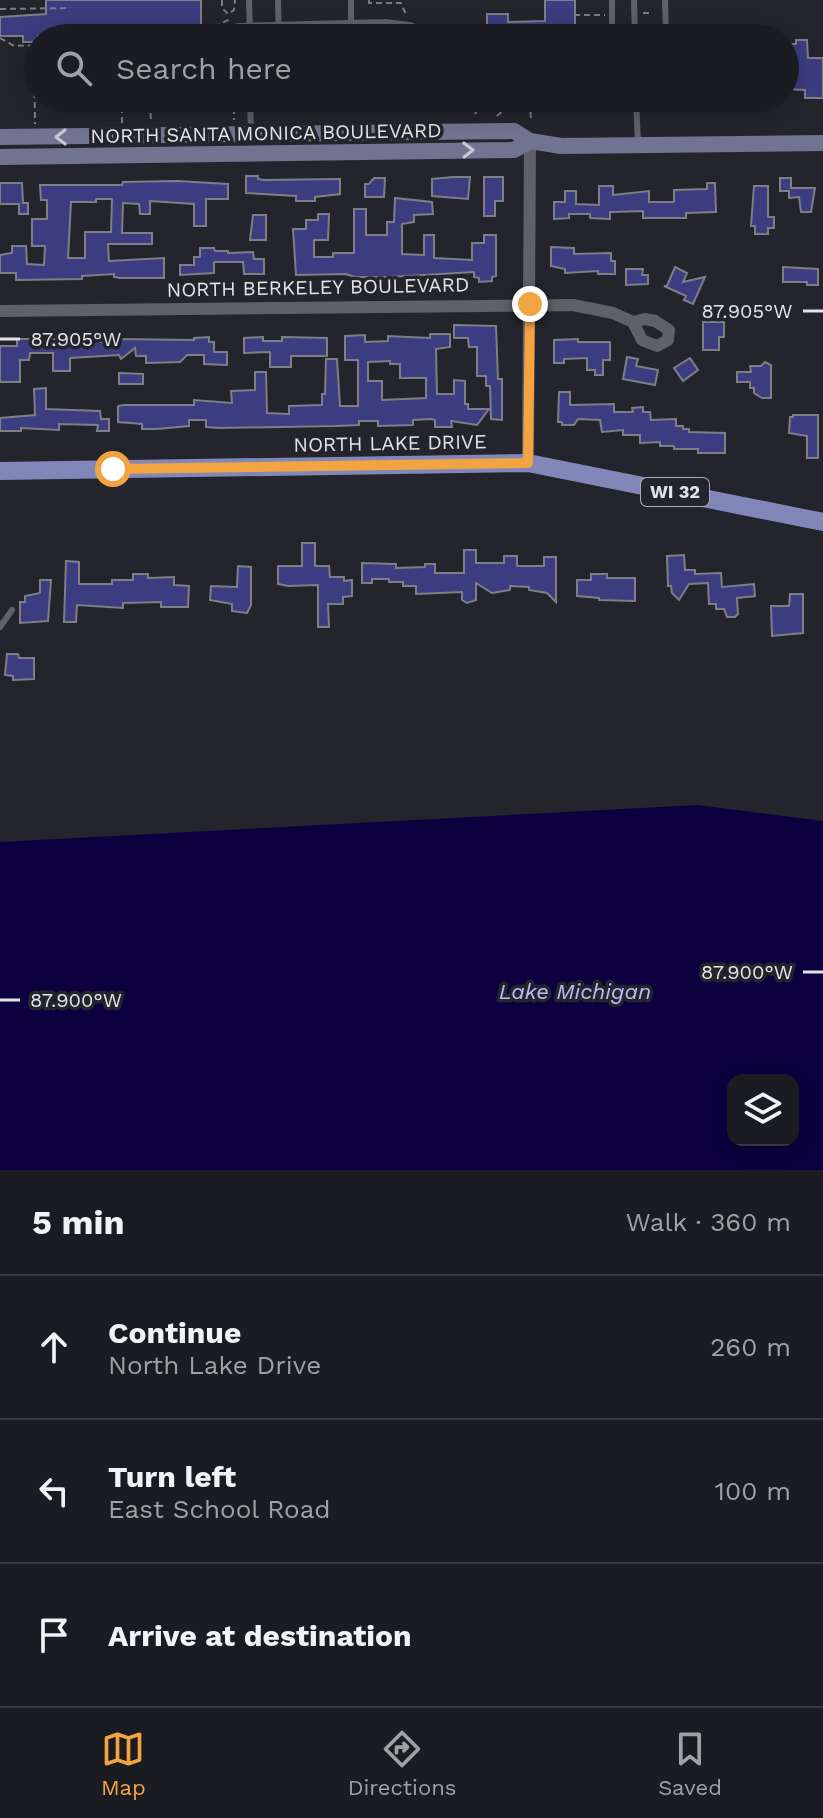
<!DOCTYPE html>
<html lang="en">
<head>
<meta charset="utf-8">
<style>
	body { margin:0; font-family:"Work Sans",sans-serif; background:#24252a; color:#f1f3f6 }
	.controls { position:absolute; right:24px; bottom:24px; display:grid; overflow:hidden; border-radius:16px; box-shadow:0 4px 20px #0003 }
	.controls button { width:72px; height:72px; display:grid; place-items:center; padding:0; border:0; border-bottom:2px solid #393a3f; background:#1b1c21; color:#f1f3f6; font:40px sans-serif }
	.stop { position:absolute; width:24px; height:24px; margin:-18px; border:6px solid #f3a442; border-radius:50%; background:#fff }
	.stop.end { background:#f3a442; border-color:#fff; box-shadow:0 2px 8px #0008 }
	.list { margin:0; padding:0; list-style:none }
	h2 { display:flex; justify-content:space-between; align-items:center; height:104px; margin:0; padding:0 32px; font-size:34px }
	h2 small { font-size:26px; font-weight:400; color:#a0a1a5 }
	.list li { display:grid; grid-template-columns:52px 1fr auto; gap:24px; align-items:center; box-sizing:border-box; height:144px; padding:0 32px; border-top:2px solid #393a3f }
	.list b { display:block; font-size:30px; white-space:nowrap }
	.list p { margin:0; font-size:26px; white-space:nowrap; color:#a0a1a5 }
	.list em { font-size:26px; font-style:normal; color:#a0a1a5 }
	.icon { flex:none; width:44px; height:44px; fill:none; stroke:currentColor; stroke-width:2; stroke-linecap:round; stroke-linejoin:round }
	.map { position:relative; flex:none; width:823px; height:1170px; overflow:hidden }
	.search { position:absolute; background:#1b1c21; box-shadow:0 4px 20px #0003; left:24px; right:24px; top:24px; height:88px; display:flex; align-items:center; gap:20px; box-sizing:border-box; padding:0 28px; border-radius:44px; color:#a0a1a5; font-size:30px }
	.sheet { height:536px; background:#1b1c21 }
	nav { display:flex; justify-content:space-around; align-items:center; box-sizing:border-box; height:112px; border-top:2px solid #393a3f; background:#1b1c21; font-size:22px; color:#a0a1a5 }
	nav a { display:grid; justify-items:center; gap:4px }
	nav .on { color:#f3a442 }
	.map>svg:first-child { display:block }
	.water { fill:#0c003f; fill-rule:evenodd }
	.building { fill:#3b3d80; stroke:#7d7e86; stroke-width:2; fill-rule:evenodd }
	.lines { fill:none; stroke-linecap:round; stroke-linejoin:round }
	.path { stroke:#7d7e84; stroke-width:2; stroke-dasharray:6 4; stroke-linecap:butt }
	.lane { stroke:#606168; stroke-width:6 }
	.street { stroke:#606168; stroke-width:12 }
	.secondary { stroke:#717491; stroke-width:16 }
	.primary { stroke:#8287ba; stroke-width:18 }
	.oneway { stroke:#c6c8d2 }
	.route { stroke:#f3a442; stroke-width:10 }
	.ticks { fill:none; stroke:#e3e4e8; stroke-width:3 }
	.labels { text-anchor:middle; stroke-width:7; stroke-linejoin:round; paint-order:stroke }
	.shield { fill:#24252c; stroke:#aaabb0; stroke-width:2 }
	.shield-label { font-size:18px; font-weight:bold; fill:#e3e4e8 }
	.street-label { font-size:20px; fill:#e3e4e8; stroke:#24252c }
	.water-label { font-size:22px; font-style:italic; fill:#b8c0fc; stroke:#24252c }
	.ticks-label { font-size:20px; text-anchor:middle; fill:#e3e4e8; stroke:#24252c; stroke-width:7; stroke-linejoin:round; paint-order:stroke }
</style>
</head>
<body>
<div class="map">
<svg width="823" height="1170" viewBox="0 0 823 1170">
	<rect width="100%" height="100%" fill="#24252c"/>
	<path class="water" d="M 698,805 L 823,821 L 823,1170 L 0,1170 L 0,842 ZM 733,1080 L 793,1080 L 793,1140 L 733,1140 Z"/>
	<path class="building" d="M 46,0 L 201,0 L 201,38 L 122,38 L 122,34 L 92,34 L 92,37 L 86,38 L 38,36 L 38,42 L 23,42 L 23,36 L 0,36 L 0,17 L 46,14 Z
		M 545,0 L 575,0 L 575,29 L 597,29 L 597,38 L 487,38 L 487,14 L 508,14 L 508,22 L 545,21 Z
		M 796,40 L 807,40 L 808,58 L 823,58 L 823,98 L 805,98 L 805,90 L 785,89 L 785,44 L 796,44 Z
		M 246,176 L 258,176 L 258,179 L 264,180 L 340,179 L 340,194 L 315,197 L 315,201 L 296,201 L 296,196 L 246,193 Z
		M 453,177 L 470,177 L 468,199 L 432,196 L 432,179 Z
		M 484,177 L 503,177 L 503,201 L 495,201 L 495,216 L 484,216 Z
		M 374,178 L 385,178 L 384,197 L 365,197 L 365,184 L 369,184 Z
		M 780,178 L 791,178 L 791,188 L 815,188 L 811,212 L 801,212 L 799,197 L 789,198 L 789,191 L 780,191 Z
		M 177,181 L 228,184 L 228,199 L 206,199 L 206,226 L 194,226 L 194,204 L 150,201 L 150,214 L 140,214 L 139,204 L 123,203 L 122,233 L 152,233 L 152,244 L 108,244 L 109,261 L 164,258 L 164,278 L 120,278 L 114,277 L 114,274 L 82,276 L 82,279 L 16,280 L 16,273 L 0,273 L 0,255 L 12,253 L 12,246 L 26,246 L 27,264 L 44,265 L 45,246 L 32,246 L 32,219 L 47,219 L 47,200 L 41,200 L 40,185 L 122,185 L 123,182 ZM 96,199 L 112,199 L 111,232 L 85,232 L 85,258 L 68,258 L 71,202 L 96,202 Z
		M 0,183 L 22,183 L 23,203 L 28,203 L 28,214 L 19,214 L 19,204 L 0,204 Z
		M 707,183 L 715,183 L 716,212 L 686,213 L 686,218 L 643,218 L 643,211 L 613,212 L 610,212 L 610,219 L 590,218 L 590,214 L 569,214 L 569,218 L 554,219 L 554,202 L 565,202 L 565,191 L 576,191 L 576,204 L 599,205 L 599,186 L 613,186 L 613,195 L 649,191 L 649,202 L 674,202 L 674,190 L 707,189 Z
		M 754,186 L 768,186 L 768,217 L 774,217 L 774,228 L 768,228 L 768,234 L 755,234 L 755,226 L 751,226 Z
		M 395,198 L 432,202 L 433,214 L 414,215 L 414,222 L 402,224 L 402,254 L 424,255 L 424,235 L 434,235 L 434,258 L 472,260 L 472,243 L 484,243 L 484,235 L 496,235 L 496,276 L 492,277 L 492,281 L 479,282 L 479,278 L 474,277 L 474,272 L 390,277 L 355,277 L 346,274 L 296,275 L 293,229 L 306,229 L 306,220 L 318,220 L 318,214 L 329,214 L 328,240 L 314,240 L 314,257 L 333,257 L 333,253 L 354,253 L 354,209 L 366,209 L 366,235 L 387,235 L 387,222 L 394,222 Z
		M 253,215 L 266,215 L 266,240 L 250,240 Z
		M 551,247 L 574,248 L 574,254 L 611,253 L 611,261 L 615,261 L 615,274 L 598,274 L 598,271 L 565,273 L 565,269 L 551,266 Z
		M 200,248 L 214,248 L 215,251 L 228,251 L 228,253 L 253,252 L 254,259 L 264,259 L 264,274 L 244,274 L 243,262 L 214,262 L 214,273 L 180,275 L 180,265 L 194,265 L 194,257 L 200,257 Z
		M 675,267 L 687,273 L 683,282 L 705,277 L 693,304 L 684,300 L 686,296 L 664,286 L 667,286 Z
		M 783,267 L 818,269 L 818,285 L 807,285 L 807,282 L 783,282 Z
		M 626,269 L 643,269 L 642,275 L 648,275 L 648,284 L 626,285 Z
		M 703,322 L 724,322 L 724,337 L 719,337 L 719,350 L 703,350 Z
		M 454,325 L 496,326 L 498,379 L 502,379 L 502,420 L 491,419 L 490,386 L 486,386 L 486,376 L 477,376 L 477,347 L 469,347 L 468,338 L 454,338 Z
		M 430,334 L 450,334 L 450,347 L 436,349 L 437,394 L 454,394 L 454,380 L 465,381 L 465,404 L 468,404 L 468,409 L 489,409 L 477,425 L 451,421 L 452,427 L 435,427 L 435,420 L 431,419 L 413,420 L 413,425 L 378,426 L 378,421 L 359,421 L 359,425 L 335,426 L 220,428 L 206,427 L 206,420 L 189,420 L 189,426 L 157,429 L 142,429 L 142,424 L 118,422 L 118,406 L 124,405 L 194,405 L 194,400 L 232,403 L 231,391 L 255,390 L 255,372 L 266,372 L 267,413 L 289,414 L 289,406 L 322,405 L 322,394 L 325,394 L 326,359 L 337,359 L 340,406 L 358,406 L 358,360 L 345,360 L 345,336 L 365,335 L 365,342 L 388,341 L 388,336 L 430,338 ZM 390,361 L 390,364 L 400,364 L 400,378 L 426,378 L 426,398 L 382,400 L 382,381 L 368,381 L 368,362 Z
		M 209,337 L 209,342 L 214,342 L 214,352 L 227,352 L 227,365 L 204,364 L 204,355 L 187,355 L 180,362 L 146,363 L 146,356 L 136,356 L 135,348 L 121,359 L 119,355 L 70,358 L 70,371 L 53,371 L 53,353 L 30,353 L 29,360 L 20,360 L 20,382 L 0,382 L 0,346 L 17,346 L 17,339 L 56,339 L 59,342 L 82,343 L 82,338 L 100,338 L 100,342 L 116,342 L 116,339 L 194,340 L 194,338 Z
		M 263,337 L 263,341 L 282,341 L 282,337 L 327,338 L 327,356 L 291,356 L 291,367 L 270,367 L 270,352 L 244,353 L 244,338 Z
		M 578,339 L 578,342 L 610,342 L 610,360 L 603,360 L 603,375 L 595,375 L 595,370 L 587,370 L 587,358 L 564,359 L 564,363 L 554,363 L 554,340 Z
		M 627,357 L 638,359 L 636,366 L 658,370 L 655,385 L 623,379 Z
		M 690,358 L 698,370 L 683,381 L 674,368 Z
		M 765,362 L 771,365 L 771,398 L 762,398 L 754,393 L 754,388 L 750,388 L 750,382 L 737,382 L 737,372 L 751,372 L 750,366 L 761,366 Z
		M 119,373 L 143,374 L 143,384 L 119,384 Z
		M 46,388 L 46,409 L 100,411 L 101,419 L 109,419 L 109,431 L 97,431 L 98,425 L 59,424 L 59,430 L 21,428 L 21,431 L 0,431 L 0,418 L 35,415 L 34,389 Z
		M 559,392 L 570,392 L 570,405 L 614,404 L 614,412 L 633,412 L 632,408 L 643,407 L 643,412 L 650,412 L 651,420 L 676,419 L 676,426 L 683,426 L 683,429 L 689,429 L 689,432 L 725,433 L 725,453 L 698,453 L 698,449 L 674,449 L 674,446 L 660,446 L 660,442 L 640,443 L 640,435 L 623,435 L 623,430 L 602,432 L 600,420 L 578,419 L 574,425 L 562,425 L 562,422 L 558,422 Z
		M 793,415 L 818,415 L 818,458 L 807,458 L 807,436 L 789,433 L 790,417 L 793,417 Z
		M 302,543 L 315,543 L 315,566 L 329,566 L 330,577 L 344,577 L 344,581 L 352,580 L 352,596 L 343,597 L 343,604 L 328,604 L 329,627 L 318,627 L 318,585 L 288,586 L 278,584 L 278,566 L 302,566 Z
		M 464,550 L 476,550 L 476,563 L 504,563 L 504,556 L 517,556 L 517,566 L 544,566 L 544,557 L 556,557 L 556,602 L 547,593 L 529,590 L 529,587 L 510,586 L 510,590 L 492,593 L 476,583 L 476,600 L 467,603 L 462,600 L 462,592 L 416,594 L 416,586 L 403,586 L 403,582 L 389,582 L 389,579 L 372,579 L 372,583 L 362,583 L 362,563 L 396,564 L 396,568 L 425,567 L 425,564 L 435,564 L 435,573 L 464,573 Z
		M 684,555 L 685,570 L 695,570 L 695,574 L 721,573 L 722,587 L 754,584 L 755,596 L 737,598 L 738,614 L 735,617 L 727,617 L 724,609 L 716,609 L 716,604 L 709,604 L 708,583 L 689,584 L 679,600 L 672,593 L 671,586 L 668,586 L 667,556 Z
		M 66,561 L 79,562 L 79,584 L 112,584 L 112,580 L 133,580 L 133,574 L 148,574 L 148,578 L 174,577 L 174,585 L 189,586 L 188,607 L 161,607 L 161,602 L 123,603 L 123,608 L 77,605 L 76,622 L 64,622 Z
		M 238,566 L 251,567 L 251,605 L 247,613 L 232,611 L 232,604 L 210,600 L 211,586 L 237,587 Z
		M 591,574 L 607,574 L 607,578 L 635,578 L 635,601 L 599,600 L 599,598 L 577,596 L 577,580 L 591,580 Z
		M 40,580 L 51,580 L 48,621 L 20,623 L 20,602 L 25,602 L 25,596 L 40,593 Z
		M 790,594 L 803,594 L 803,633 L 772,636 L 771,606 L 789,606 Z
		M 7,654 L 18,654 L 19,658 L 34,658 L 34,679 L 13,680 L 13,676 L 5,675 Z"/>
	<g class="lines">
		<path class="path" d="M 222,0 L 222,8 L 228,14 L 234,10 L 235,0
			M 369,0 L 369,3 L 401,3 L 407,17
			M 0,9 L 70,8
			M 643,13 L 651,13
			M 574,15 L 605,15
			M 0,38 L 14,46 L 38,45
			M 61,38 L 64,37
			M 103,38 L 118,37
			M 212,38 L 218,25 L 232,18
			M 34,42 L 35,124
			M 164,98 L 164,109
			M 234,98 L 234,120
			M 475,98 L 476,117
			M 530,102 L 531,121
			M 150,103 L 151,122
			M 212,108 L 212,98
			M 150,109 L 234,108
			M 497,116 L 509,105 L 530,102
			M 122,123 L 122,110 L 130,98"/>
		<path class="lane" d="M 249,0 L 250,38
			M 278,0 L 279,38
			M 351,0 L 351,23
			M 612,0 L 612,38
			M 634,0 L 635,38
			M 665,0 L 666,38
			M 385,22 L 410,25 L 444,38
			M 222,38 L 230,29 L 238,26 L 385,22 L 385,38
			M 250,98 L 251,134
			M 636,98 L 638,143
			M 0,627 L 12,610"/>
		<path class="street" d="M 0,311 L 573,305 L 613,313 L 633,322 L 645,319 L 655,321 L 669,330 L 668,340 L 657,346 L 642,340 L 633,322
			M 528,463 L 530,141"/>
		<path class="secondary" d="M 0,137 L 514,131 L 530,141 L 561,146 L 823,143
			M 0,157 L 514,150 L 530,141"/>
		<path class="primary" d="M 0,471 L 528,463 L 823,522"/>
	</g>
	<defs><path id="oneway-chevron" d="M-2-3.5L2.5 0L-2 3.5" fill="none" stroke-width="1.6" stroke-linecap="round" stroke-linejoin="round" transform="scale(2)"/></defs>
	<g class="oneway">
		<use href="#oneway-chevron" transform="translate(61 137) rotate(179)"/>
		<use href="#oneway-chevron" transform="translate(468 150) rotate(-1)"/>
	</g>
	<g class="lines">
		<path class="route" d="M 113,469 L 528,463 L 530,304"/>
	</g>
	<path class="ticks" d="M 803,311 L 823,311M 0,339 L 20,339M 803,972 L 823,972M 0,1000 L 20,1000"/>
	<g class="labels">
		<rect class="shield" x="641" y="478" width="68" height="28" rx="6"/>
		<g class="shield-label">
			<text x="675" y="498">WI 32</text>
		</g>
		<g class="street-label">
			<text transform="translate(266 133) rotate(-1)" y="7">NORTH SANTA MONICA BOULEVARD</text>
			<text transform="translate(318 287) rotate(-1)" y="7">NORTH BERKELEY BOULEVARD</text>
			<text transform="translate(390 443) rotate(-1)" y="7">NORTH LAKE DRIVE</text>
		</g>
		<g class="water-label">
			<text x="575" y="999">Lake Michigan</text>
		</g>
	</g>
	<g class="ticks-label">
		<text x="747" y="318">87.905°W</text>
		<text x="76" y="346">87.905°W</text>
		<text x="747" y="979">87.900°W</text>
		<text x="76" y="1007">87.900°W</text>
	</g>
</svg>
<div class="controls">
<button><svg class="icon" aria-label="layers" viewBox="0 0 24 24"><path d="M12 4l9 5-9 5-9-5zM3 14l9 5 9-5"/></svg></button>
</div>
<div class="stop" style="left:113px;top:469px"></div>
<div class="stop end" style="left:530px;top:304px"></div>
<div class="search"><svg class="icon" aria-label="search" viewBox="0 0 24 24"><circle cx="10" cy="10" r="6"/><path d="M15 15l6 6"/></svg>Search here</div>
</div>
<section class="sheet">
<h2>5 min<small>Walk · 360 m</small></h2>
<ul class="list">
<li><svg class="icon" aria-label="ahead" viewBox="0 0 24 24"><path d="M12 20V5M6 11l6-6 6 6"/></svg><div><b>Continue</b><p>North Lake Drive</p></div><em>260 m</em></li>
<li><svg class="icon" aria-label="left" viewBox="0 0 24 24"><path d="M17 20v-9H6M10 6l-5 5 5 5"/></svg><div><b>Turn left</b><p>East School Road</p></div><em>100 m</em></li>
<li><svg class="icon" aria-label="arrive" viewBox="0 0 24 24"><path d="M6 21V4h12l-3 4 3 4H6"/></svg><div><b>Arrive at destination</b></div></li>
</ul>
</section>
<nav>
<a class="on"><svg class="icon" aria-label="map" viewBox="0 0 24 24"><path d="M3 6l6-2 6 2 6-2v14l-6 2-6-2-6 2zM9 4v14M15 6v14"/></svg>Map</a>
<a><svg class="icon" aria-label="directions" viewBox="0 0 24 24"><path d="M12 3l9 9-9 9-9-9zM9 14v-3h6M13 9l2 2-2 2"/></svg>Directions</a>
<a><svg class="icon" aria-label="saved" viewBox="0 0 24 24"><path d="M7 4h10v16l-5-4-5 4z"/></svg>Saved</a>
</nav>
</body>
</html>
